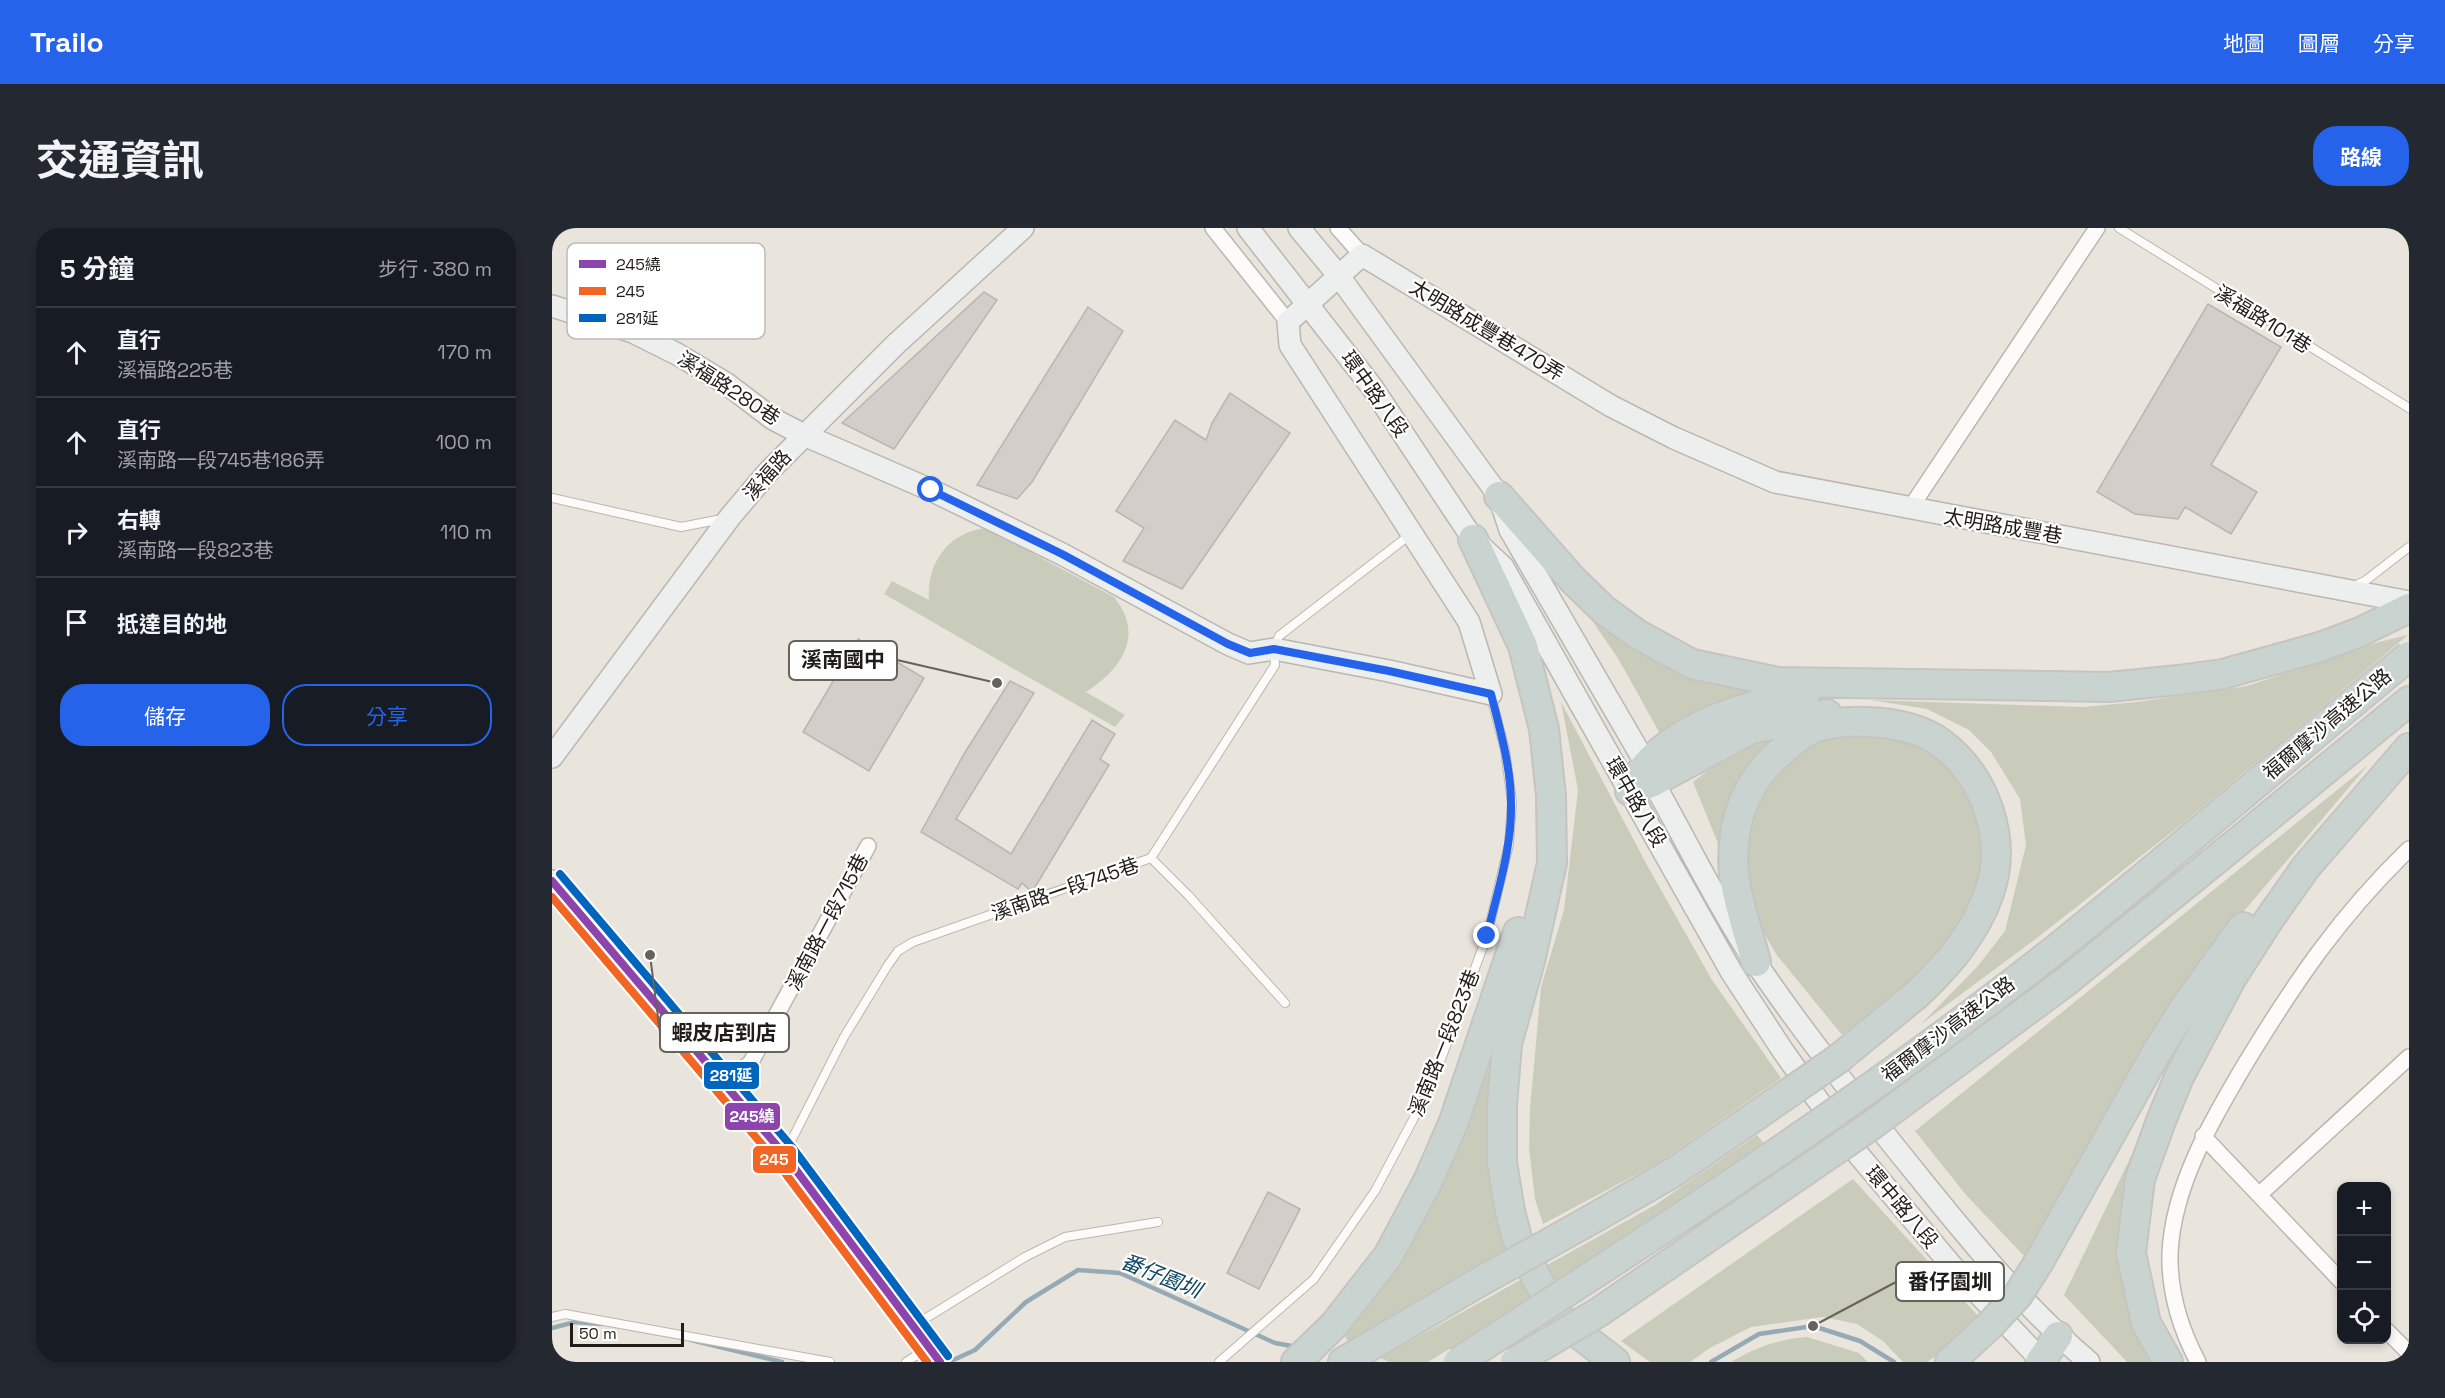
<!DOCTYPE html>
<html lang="zh-TW">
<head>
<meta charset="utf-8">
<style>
	body { margin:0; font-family:"Space Grotesk","Noto Sans TC",sans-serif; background:#242831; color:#f1f3f6 }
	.controls { position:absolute; right:18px; bottom:18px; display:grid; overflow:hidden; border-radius:12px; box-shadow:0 3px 9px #0003 }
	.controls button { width:54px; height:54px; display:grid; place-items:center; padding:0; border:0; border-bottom:2px solid #363941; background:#171b24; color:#f1f3f6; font:30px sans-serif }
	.scale { position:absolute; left:18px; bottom:15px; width:114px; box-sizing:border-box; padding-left:6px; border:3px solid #201c17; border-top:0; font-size:16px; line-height:21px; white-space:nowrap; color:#201c17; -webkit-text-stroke:4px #fff; paint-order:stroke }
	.stop { position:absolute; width:18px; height:18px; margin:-14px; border:4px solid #2563eb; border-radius:50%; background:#fff }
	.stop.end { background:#2563eb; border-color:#fff; box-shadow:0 2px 6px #0008 }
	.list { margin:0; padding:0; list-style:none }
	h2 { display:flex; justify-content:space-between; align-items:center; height:78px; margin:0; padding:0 24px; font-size:26px }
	h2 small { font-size:20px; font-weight:400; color:#9ea1a6 }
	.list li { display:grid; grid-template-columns:39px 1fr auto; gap:18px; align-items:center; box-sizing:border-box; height:90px; padding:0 24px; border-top:2px solid #363941 }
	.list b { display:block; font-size:22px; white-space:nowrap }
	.list p { margin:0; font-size:20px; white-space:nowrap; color:#9ea1a6 }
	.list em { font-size:20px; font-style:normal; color:#9ea1a6 }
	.actions { display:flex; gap:12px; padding:18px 24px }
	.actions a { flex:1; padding:14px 0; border:2px solid #2563eb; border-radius:24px; text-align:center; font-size:21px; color:#2563eb }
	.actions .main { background:#2563eb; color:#fff }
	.icon { flex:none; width:33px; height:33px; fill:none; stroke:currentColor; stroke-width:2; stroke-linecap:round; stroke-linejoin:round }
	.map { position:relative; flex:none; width:1857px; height:1134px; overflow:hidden; border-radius:24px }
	header { display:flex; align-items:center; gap:36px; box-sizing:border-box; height:84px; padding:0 30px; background:#2563eb; color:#fff }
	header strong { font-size:28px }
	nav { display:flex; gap:33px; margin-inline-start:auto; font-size:21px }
	.intro { display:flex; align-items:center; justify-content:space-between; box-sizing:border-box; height:144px; padding:0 36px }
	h1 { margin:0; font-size:42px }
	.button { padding:15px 27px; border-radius:24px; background:#2563eb; color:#fff; font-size:21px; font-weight:700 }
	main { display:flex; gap:36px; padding:0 36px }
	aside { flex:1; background:#171b24; border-radius:24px; box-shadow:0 3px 9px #0003 }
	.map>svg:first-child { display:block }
	.green { fill:#caccbb }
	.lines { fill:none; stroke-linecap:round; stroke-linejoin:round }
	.stream { stroke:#96aab5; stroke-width:4.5 }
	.building { fill:#d3ceca; stroke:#bab5b0; stroke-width:1.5 }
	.lane-casing { stroke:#bbb7b0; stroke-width:10 }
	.street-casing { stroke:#bbb7b0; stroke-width:18 }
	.secondary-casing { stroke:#bbb7b0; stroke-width:24 }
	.highway-casing { stroke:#c6c4c0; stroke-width:32 }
	.lane { stroke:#fcfbfa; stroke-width:8 }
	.street { stroke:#fcfbfa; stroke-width:15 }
	.secondary { stroke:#ecefed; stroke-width:21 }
	.highway { stroke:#c9d4d0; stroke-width:28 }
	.highway-bridge-casing { stroke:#c6c4c0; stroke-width:32; stroke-linecap:butt }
	.highway-bridge { stroke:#c9d4d0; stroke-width:28 }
	.bus-1-casing { stroke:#fff; stroke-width:12 }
	.bus-2-casing { stroke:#fff; stroke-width:12 }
	.bus-3-casing { stroke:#fff; stroke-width:12 }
	.bus-1 { stroke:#8e44ad; stroke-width:8 }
	.bus-2 { stroke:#f26522; stroke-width:8 }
	.bus-3 { stroke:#0065bd; stroke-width:8 }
	.route { stroke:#2563eb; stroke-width:8 }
	.labels { text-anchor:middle; stroke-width:4.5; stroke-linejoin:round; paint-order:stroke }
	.street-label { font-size:20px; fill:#201c17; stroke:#fff }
	.water-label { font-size:21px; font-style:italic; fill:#0c4764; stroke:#fff }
	.key { fill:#fff; stroke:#bcbbb9; stroke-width:1.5 }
	.key-label { font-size:16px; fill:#201c17 }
	.leader { fill:none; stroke:#66625c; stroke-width:2 }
	.callout-dot { fill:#66625c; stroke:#fff; stroke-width:2 }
	.callout { fill:#fff; stroke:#66625c; stroke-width:2 }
	.callout-label { font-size:21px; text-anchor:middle; font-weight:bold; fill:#201c17 }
	.line-badge { stroke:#fff; stroke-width:2 }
	.badge-label { font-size:16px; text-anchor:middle; font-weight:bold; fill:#fff }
</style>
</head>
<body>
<header>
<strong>Trailo</strong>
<nav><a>地圖</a><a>圖層</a><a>分享</a></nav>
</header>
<div class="intro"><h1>交通資訊</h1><a class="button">路線</a></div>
<main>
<aside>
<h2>5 分鐘<small>步行 · 380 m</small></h2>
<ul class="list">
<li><svg class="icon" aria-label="ahead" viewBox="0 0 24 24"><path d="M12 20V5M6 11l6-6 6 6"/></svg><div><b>直行</b><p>溪福路225巷</p></div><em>170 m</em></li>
<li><svg class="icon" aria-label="ahead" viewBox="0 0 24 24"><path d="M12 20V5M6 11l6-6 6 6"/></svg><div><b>直行</b><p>溪南路一段745巷186弄</p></div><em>100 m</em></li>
<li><svg class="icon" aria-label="right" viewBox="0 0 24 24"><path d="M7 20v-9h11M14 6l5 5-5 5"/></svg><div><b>右轉</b><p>溪南路一段823巷</p></div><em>110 m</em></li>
<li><svg class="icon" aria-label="arrive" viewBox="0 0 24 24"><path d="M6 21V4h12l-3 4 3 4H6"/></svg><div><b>抵達目的地</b></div></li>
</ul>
<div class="actions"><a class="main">儲存</a><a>分享</a></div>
</aside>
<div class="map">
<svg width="1857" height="1134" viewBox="0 0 1857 1134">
	<rect width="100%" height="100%" fill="#e9e5dd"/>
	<path class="green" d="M 434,300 L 562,369 C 593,407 570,441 534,464 L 573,487 L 563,499 L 332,366 L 340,353 L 377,372 C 374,336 396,304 434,300 Z
		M 1024,369 L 1154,449 L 1203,464 L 1111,511 L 1067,432 Z
		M 1856,407 L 1635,592 L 1485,710 L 1369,796 L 1425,739 L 1453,703 L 1474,617 L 1468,571 L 1439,524 L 1417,502 L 1375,481 L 1319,472 L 1531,479 L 1585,474 L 1695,458 L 1827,414 Z
		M 1009,474 L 1096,639 L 1160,752 L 1229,850 L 1108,934 L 991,996 L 983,971 L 977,920 L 978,881 L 989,759 L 1012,682 L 1026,562 Z
		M 1226,505 L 1229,511 L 1172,630 L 1141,554 L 1169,532 Z
		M 1341,506 L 1381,523 L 1422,573 L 1430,612 L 1430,650 L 1409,701 L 1365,752 L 1290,807 L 1224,726 L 1199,683 L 1191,653 L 1194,600 L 1209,560 L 1264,508 Z
		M 1816,537 L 1676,702 L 1473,1029 L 1414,967 L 1363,903 Z
		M 944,824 L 958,1024 L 797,1116 L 791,1104 L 902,924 Z
		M 1597,891 L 1572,1060 L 1580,1101 L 1600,1134 L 1575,1134 L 1512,1067 Z
		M 1205,907 L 1214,918 L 1007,1054 L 876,1134 L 837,1134 L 828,1130 L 1103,977 Z
		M 1301,951 L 1427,1089 L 1406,1114 L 1375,1134 L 1351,1134 L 1331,1113 L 1305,1096 L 1271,1089 L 1199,1099 L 1158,1120 L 1138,1134 L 1098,1134 L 1069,1113 Z
		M 1255,1109 L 1307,1125 L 1316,1134 L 1179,1134 C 1204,1119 1227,1111 1255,1109 Z"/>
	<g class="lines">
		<path class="stream" d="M 0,1100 L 23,1094 L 49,1096
			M 139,1112 L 230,1134
			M 397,1134 L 423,1122 L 474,1074 L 526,1042 L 568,1045 L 723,1115 L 745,1119
			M 1159,1134 L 1207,1106 L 1261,1098 L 1308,1113 L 1342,1134"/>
	</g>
	<path class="building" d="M 432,64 L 445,72 L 342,221 L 290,195 Z
		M 1656,76 L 1729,119 L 1659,237 L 1705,264 L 1679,306 L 1633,279 L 1626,291 L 1583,286 L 1545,264 Z
		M 536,79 L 571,103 L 480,254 L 465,271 L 425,257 Z
		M 678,165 L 738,205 L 630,361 L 571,333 L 592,300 L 564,283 L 623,192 L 654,212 L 660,195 Z
		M 306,411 L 372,450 L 317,543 L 251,504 Z
		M 458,453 L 482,465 L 404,591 L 459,626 L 540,492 L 563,506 L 548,531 L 557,537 L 480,664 L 470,655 L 466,661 L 369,604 L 412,526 Z
		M 716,964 L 748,981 L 707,1061 L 675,1045 Z"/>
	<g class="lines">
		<defs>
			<path id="lane" d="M 1567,0 L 1857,180
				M 0,270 L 129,299 L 170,291
				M 1802,358 L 1813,353 L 1857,319
				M 599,630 L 636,667 L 733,775
				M 233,925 L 292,809 L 336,737 L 346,723 L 361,714 L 599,630 L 723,437 L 722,421 L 727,408 L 859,306
				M 0,1089 L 13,1086 L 278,1134
				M 363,1097 L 473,1029 L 513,1009 L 606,994
				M 354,1134 L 376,1120
				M 667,1134 L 762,1051 L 823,963 L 879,858 L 935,708 L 957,616 L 960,574 L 953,522 L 939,468"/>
			<path id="street" d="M 661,0 L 736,94
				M 786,0 L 810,27
				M 1357,282 L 1545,0
				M 173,857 L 199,834 L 316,618
				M 1651,908 L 1790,1054
				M 1708,966 L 1857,829
				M 1834,1102 L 1857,1125
				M 1646,1134 C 1628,1100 1617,1064 1618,1025 C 1621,957 1661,890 1695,833 C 1745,751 1788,688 1857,621"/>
			<path id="secondary" d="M 696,0 L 820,159 L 921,311 L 951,339 L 1180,745 L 1231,823 L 1295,913 L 1400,1038 L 1491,1134
				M 747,0 L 786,47 L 947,268 L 958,302 L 1094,536 L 1101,554 C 1135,614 1166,678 1204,735 C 1253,807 1308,876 1363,944 C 1417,1011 1471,1078 1537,1134
				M 0,78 L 81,104 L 125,126 L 175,156 L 221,191 L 252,207 L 379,262 L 510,326 L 676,416 L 697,425 L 722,421 L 837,443 L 939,466
				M 939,466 L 917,394 L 738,117 L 736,94 L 810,27 L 1059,178 L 1122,210 L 1223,254 L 1857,374
				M 0,529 L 178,289 L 216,244 L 344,116 L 471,0
				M 0,653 L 232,926 L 388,1134"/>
			<path id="highway" d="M 947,268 L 1021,352 L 1052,382 L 1085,406 L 1140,436 L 1226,454 L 1557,459 L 1626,452 L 1671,446 L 1768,419 L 1808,404 L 1857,380
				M 921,311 L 971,418 L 992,501 L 999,568 L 1000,635 L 978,733 L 955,816 L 950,877 L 950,934 L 958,983 L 965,1010 L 986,1053 L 1009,1092 L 1063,1134
				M 1078,563 L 1101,554 L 1199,501 L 1275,486
				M 1078,563 C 1083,555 1088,543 1095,536 C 1135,493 1199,477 1254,465
				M 1682,617 L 1857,473
				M 1204,734 C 1197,706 1185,675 1182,646 C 1178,602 1190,560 1222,530 C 1233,520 1247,506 1262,500 C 1279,494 1297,493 1316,494 C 1340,495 1369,500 1389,515 C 1433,548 1456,611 1437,665 C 1423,706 1395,738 1364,767
				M 1033,995 L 1122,944 L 1202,889
				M 1488,1032 L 1603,827 L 1633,779 L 1691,699
				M 744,1134 L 782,1097 L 836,1028 L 876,953 L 902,893 L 966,704
				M 791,1134 L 929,1053
				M 1398,1134 L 1438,1097
				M 1488,1134 L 1506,1108
				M 1616,1134 L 1594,1095 L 1579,1025 L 1588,951 L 1609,893 L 1627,849 L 1679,751 L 1718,690 L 1754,639 L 1857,520"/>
		</defs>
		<use href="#lane" class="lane-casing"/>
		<use href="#street" class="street-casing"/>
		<use href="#secondary" class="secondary-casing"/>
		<use href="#highway" class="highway-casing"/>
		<use href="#lane" class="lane"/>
		<use href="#street" class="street"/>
		<use href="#secondary" class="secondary"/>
		<use href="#highway" class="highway"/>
		<defs>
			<path id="highway-bridge" d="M 1202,889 L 1286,831 L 1364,767
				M 929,1053 L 1033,995
				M 1438,1097 L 1466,1067 L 1488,1032
				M 906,1134 C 1110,1003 1314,871 1504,721 C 1623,625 1739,525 1857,428
				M 963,1134 L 1047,1084 L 1320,897 L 1512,755 L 1682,617"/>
		</defs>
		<use href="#highway-bridge" class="highway-bridge-casing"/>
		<use href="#highway-bridge" class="highway-bridge"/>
		<defs>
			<path id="bus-1" d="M 0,653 L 232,926 L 388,1134"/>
			<path id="bus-2" d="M 0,669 L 224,933 L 375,1134"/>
			<path id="bus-3" d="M 8,646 L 240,919 L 396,1128"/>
		</defs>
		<use href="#bus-1" class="bus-1-casing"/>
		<use href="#bus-2" class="bus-2-casing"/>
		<use href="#bus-3" class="bus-3-casing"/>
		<use href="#bus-1" class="bus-1"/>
		<use href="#bus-2" class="bus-2"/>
		<use href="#bus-3" class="bus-3"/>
	</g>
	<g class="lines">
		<path class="route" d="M 379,262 L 510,326 L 676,416 L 698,425 L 722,421 L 837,443 L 939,466 C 948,502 959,539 959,576 C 960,621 945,664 935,708"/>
	</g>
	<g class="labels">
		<g class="street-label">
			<text transform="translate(1711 91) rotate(32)" y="7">溪福路101巷</text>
			<text transform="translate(935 102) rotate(31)" y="7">太明路成豐巷470弄</text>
			<text transform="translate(177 160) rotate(33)" y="7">溪福路280巷</text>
			<text transform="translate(823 166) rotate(55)" y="7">環中路八段</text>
			<text transform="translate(215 247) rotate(-48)" y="7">溪福路</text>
			<text transform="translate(1451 298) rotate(10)" y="7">太明路成豐巷</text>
			<text transform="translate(1775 496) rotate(-40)" y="7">福爾摩沙高速公路</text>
			<text transform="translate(1084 574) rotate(60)" y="7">環中路八段</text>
			<text transform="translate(513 661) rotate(-19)" y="7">溪南路一段745巷</text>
			<text transform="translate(275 694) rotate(-62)" y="7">溪南路一段715巷</text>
			<text transform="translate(1396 801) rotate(-37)" y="7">福爾摩沙高速公路</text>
			<text transform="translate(892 815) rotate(-68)" y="7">溪南路一段823巷</text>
			<text transform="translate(1350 979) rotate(50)" y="7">環中路八段</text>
		</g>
		<g class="water-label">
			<text transform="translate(609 1048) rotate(22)" y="7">番仔園圳</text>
		</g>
	</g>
	<rect x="15" y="15" width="198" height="96" rx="9" class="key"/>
	<rect x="27" y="32" width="27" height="8" fill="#8e44ad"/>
	<rect x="27" y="59" width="27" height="8" fill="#f26522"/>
	<rect x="27" y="86" width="27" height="8" fill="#0065bd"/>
	<g class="key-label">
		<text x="64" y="42">245繞</text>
		<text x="64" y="69">245</text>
		<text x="64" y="96">281延</text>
	</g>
	<path class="leader" d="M445 455L345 432M98 727L108 805M1261 1098L1344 1054"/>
	<g class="callout-dot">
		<circle cx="445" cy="455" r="6"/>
		<circle cx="98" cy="727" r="6"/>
		<circle cx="1261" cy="1098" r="6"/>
	</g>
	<g class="callout">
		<rect x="237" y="413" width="108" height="39" rx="6"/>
		<rect x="108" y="785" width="129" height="39" rx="6"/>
		<rect x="1344" y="1034" width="108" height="39" rx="6"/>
	</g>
	<g class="callout-label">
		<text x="291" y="439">溪南國中</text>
		<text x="172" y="812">蝦皮店到店</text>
		<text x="1398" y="1061">番仔園圳</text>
	</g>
	<g class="line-badge">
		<rect x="151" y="833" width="57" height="29" rx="6" fill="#0065bd"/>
		<rect x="172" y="874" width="57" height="29" rx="6" fill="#8e44ad"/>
		<rect x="200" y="917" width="45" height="29" rx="6" fill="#f26522"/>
	</g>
	<g class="badge-label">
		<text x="179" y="853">281延</text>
		<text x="200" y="894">245繞</text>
		<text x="222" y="937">245</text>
	</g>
</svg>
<div class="controls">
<button>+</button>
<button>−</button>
<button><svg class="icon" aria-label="locate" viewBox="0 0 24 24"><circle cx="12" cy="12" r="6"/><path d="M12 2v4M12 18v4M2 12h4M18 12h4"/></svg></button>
</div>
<div class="scale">50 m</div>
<div class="stop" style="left:379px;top:262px"></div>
<div class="stop end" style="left:935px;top:708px"></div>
</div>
</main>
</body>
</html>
